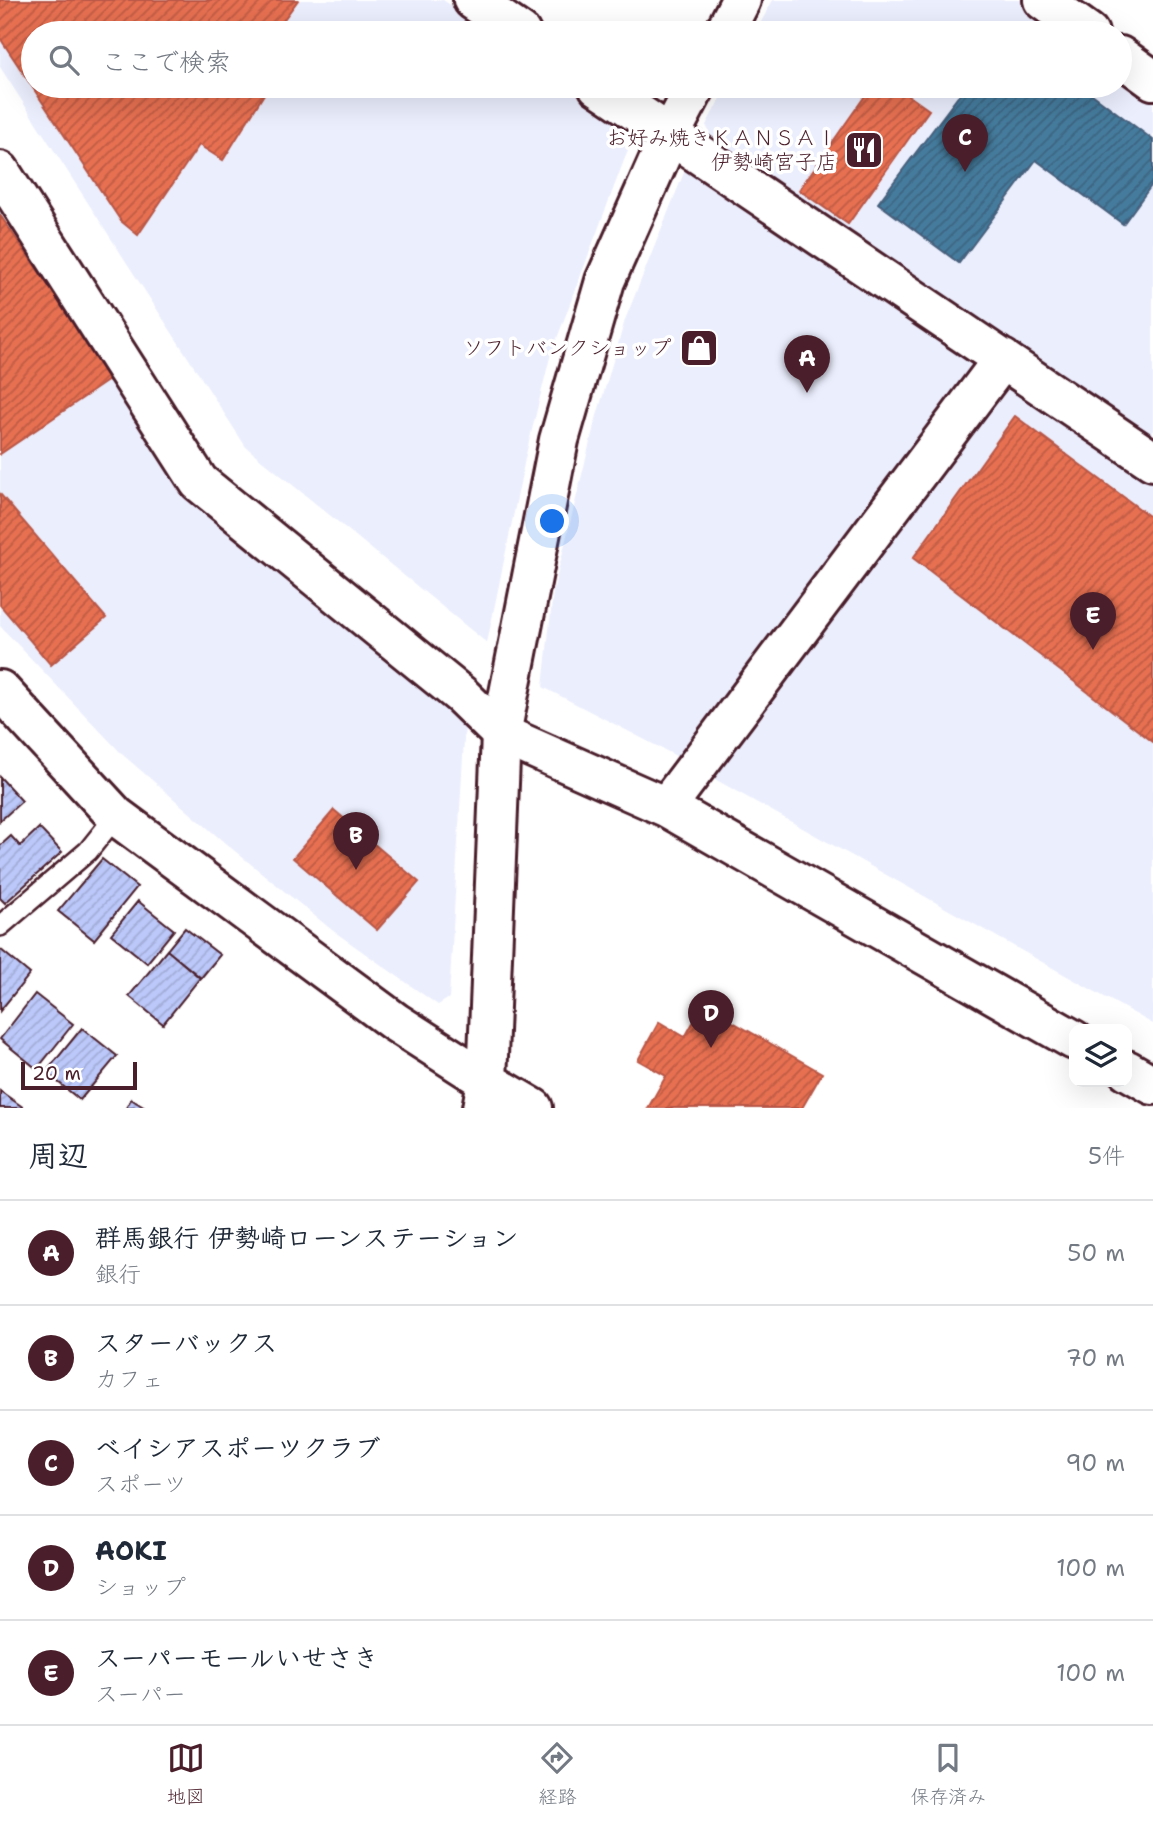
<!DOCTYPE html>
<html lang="ja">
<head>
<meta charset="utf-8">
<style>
	body { margin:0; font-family:"Shantell Sans","Klee One",sans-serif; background:#f6f6f7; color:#1f2937 }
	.controls { position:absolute; right:21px; bottom:21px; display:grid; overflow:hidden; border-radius:14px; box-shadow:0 7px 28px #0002 }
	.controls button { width:63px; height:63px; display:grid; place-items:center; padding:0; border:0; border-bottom:2px solid #e0e1e3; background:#fff; color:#1f2937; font:35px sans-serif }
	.scale { position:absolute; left:21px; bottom:18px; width:116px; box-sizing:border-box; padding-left:7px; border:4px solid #4a1f2b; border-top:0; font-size:19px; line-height:24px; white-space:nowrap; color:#4a1f2b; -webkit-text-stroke:5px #fff; paint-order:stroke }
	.you { position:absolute; left:553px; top:522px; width:24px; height:24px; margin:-18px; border:5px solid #fff; border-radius:50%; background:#1a73e8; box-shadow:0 0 0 10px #1a73e833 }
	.badge { display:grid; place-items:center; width:46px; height:46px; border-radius:50%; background:#4a1f2b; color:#fff; font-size:23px; font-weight:700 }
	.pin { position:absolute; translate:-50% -58px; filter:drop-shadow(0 2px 4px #0008) }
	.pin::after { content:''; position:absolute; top:37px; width:24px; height:21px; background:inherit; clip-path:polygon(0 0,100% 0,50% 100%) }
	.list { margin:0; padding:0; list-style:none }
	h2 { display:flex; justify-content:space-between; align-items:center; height:91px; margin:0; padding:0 28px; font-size:30px }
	h2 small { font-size:23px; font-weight:400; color:#747a83 }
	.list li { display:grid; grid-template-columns:46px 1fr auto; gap:21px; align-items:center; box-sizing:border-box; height:105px; padding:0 28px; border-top:2px solid #e0e1e3 }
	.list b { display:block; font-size:26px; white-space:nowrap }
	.list p { margin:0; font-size:23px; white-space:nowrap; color:#747a83 }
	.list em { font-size:23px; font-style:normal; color:#747a83 }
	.icon { flex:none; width:38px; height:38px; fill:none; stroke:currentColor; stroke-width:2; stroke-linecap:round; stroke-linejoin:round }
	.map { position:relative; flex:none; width:1153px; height:1108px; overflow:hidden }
	.search { position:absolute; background:#fff; box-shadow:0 7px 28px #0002; left:21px; right:21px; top:21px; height:77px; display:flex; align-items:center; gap:18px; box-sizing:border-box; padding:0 24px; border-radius:38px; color:#747a83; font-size:26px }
	.sheet { height:616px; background:#fff }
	nav { display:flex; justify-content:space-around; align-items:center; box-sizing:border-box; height:98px; border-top:2px solid #e0e1e3; background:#fff; font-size:19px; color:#747a83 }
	nav a { display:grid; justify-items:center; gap:4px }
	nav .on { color:#4a1f2b }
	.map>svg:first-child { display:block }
	.built { fill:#ebeefd }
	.shops { fill:url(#shops-hatch); stroke:#b85746; stroke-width:2 }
	.public { fill:url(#public-hatch); stroke:#465f7b; stroke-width:2 }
	.building { fill:url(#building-hatch); stroke:#4a1f2b; stroke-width:2 }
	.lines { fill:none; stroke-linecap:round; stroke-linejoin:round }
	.lane-casing { stroke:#4a1f2b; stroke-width:24 }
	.street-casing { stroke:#4a1f2b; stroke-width:44 }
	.secondary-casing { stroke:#4a1f2b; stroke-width:44 }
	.lane { stroke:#fff; stroke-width:19 }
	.street { stroke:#fff; stroke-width:38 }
	.secondary { stroke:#fff; stroke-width:38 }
	.labels { text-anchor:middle; stroke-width:7; stroke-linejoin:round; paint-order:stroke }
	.poi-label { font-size:21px; fill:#4a1f2b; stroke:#fff; text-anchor:end }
</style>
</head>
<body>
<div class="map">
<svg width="1153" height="1108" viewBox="0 0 1153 1108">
	<defs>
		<pattern id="shops-hatch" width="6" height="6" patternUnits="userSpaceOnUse" patternTransform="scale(1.75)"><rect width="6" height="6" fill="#e76f51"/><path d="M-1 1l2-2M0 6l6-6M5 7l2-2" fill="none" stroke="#bd5b43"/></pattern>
		<pattern id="public-hatch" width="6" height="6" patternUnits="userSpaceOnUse" patternTransform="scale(1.75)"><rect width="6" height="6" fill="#457b9d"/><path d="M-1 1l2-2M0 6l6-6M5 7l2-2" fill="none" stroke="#3c6480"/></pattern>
		<pattern id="building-hatch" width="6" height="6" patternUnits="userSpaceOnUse" patternTransform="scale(1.75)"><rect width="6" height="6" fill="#bbc8f9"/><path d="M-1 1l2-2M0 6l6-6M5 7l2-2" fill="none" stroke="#a2abd6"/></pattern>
	</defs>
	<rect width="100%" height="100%" fill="#fff"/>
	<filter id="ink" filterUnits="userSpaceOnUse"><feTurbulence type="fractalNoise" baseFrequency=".0143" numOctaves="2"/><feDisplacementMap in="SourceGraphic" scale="14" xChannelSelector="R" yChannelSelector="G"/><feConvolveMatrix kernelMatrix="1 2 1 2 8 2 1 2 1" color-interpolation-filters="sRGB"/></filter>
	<g filter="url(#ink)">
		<path class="built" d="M 0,0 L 443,0 L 492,33 L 33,33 L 33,86 L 569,86 L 619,120 L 629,147 L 550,357 L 526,454 L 487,643 L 246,447 L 0,67 Z
			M 773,0 L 1021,0 L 1066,33 L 755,33 Z
			M 1120,74 L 1153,99 L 1153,443 L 711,136 L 706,125 L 727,86 L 1120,86 Z
			M 685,170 L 699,170 L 968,356 L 974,372 L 680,758 L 543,687 L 553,592 L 594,426 L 625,320 Z
			M 0,202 L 188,493 L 465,722 L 449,998 L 438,1005 L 332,930 L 225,843 L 123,755 L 0,626 Z
			M 1019,389 L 1153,480 L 1153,1024 L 711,777 L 857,587 L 1001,391 Z"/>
		<path class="shops" d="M 0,0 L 298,0 L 274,33 L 33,33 L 33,86 L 269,86 L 223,160 L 199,145 L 138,235 L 121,221 L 0,38 Z
			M 872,86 L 895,86 L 929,110 L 848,224 L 799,190 Z
			M 0,215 L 112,378 L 0,454 Z
			M 1015,416 L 1153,519 L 1153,742 L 913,558 Z
			M 0,494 L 106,618 L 51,665 L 0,605 Z
			M 334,810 L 419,882 L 377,930 L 293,858 Z
			M 703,1005 L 822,1073 L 802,1108 L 648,1108 L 666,1076 L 638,1060 L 659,1022 L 685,1037 Z"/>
		<path class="public" d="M 1013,23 L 1027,33 L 1005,33 Z
			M 966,86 L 1092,86 L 1088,91 L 1153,140 L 1153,183 L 1123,224 L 1036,160 L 959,263 L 878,203 Z"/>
		<path class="building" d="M 0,777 L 22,801 L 0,821 Z
			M 39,828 L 62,852 L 5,903 L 0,898 L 0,846 L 11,836 L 20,846 Z
			M 102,859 L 137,887 L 94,940 L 58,911 Z
			M 138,901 L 174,930 L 147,963 L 111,934 Z
			M 185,928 L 220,955 L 201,978 L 167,950 Z
			M 0,949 L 30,974 L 0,1011 Z
			M 167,950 L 200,978 L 163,1024 L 129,996 Z
			M 35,994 L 73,1024 L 37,1069 L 0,1039 Z
			M 82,1028 L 117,1056 L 80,1100 L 46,1072 Z
			M 0,1091 L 24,1108 L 0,1108 Z
			M 131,1099 L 145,1108 L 126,1108 Z"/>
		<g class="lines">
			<defs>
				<path id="lane" d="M 0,926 L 88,851 L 116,816"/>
				<path id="street" d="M 473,0 L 521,33
					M 1043,0 L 1089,33
					M 1120,56 L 1153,80
					M 598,86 L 1153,461
					M 0,171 L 199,482 L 461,695 L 501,734 L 666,807 L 1074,1040
					M 666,807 L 1003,359
					M 1127,1070 L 1153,1085"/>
				<path id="secondary" d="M 724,33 L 741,0
					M 0,690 L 116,816 L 395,1022 L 487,1081 L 533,1108
					M 482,1108 L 487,1081 L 501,734 L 559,440 L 605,281 L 670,135 L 696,86"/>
			</defs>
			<use href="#lane" class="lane-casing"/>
			<use href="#street" class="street-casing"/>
			<use href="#secondary" class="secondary-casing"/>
			<use href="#lane" class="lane"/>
			<use href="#street" class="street"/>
			<use href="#secondary" class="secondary"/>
		</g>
	</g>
	<defs>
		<symbol id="restaurant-square" viewBox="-11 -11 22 22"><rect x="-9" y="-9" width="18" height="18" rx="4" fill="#4a1f2b" stroke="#fff"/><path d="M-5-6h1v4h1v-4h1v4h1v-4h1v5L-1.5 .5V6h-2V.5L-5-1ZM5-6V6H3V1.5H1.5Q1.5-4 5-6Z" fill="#fff"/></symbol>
		<symbol id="shop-square" viewBox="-11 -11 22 22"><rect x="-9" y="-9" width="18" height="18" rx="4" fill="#4a1f2b" stroke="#fff"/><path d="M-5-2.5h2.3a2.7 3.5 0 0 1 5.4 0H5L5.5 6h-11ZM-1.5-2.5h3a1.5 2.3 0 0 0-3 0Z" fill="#fff"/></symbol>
	</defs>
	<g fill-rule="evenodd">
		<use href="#restaurant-square" x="842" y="128" width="44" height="44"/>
		<use href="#shop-square" x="677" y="326" width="44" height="44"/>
	</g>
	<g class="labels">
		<g class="poi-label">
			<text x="837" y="145">お好み焼きＫＡＮＳＡＩ<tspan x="837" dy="24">伊勢崎宮子店</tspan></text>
			<text x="672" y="355">ソフトバンクショップ</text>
		</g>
	</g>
</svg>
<div class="controls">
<button><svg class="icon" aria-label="layers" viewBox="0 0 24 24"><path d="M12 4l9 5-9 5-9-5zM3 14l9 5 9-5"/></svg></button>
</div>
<div class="scale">20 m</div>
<div class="you"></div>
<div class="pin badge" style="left:807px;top:393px">A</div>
<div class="pin badge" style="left:356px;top:870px">B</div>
<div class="pin badge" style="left:965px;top:172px">C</div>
<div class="pin badge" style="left:711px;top:1048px">D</div>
<div class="pin badge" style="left:1093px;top:650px">E</div>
<div class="search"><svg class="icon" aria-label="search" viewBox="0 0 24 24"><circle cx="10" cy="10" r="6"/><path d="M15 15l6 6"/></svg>ここで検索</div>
</div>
<section class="sheet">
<h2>周辺<small>5件</small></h2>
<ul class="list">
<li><span class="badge">A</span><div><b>群馬銀行 伊勢崎ローンステーション</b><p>銀行</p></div><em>50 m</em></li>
<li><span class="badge">B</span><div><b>スターバックス</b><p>カフェ</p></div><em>70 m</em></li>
<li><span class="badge">C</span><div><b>ベイシアスポーツクラブ</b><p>スポーツ</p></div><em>90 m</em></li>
<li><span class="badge">D</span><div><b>AOKI</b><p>ショップ</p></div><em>100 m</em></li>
<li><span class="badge">E</span><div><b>スーパーモールいせさき</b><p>スーパー</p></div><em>100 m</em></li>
</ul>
</section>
<nav>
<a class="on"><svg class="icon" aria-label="map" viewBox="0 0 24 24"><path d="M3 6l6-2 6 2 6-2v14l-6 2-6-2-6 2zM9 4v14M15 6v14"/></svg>地図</a>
<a><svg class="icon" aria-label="directions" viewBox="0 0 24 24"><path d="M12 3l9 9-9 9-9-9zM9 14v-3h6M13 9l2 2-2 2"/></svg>経路</a>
<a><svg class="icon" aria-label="saved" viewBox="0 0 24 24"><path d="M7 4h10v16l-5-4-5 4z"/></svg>保存済み</a>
</nav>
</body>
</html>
